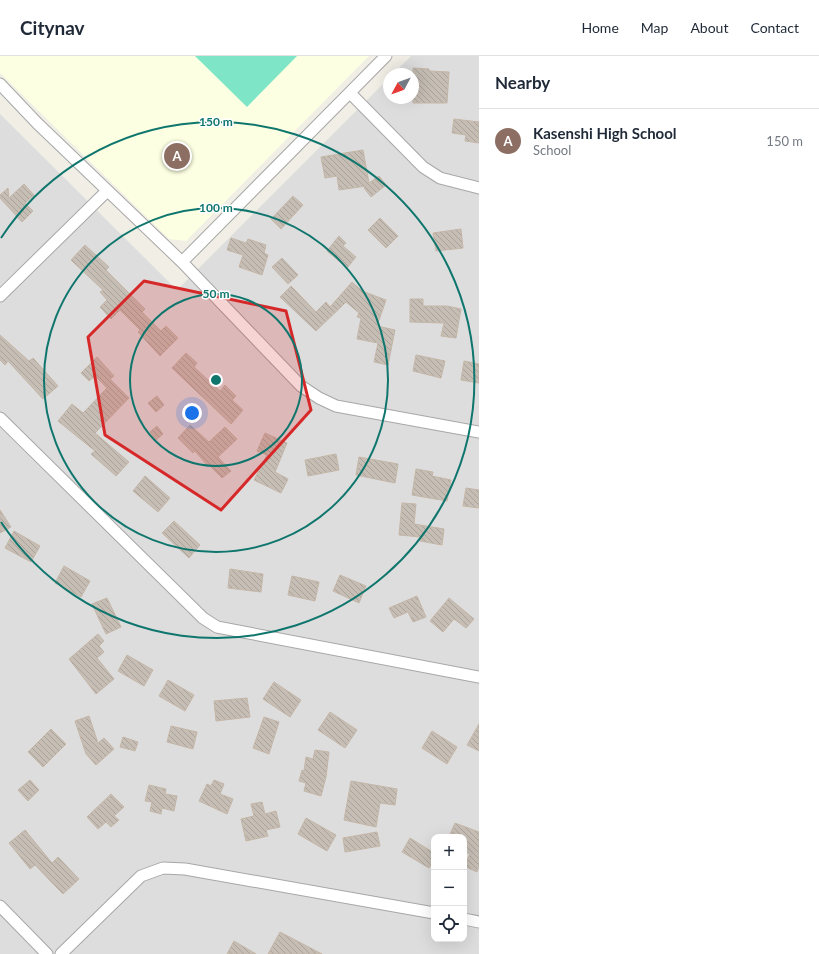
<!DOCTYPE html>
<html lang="en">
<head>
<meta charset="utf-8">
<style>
	body { margin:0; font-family:Lato,sans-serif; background:#f6f6f7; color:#1f2937 }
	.controls { position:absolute; right:12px; bottom:12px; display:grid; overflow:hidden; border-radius:8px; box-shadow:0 4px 16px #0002 }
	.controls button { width:36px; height:36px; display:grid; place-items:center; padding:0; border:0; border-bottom:1px solid #e0e1e3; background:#fff; color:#1f2937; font:20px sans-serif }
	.compass { position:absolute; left:383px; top:12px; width:36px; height:36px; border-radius:50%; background:#fff; box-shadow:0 4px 16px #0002; rotate:229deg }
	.you { position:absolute; left:192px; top:357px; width:14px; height:14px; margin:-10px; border:3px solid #fff; border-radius:50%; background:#1a73e8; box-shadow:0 0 0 6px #1a73e833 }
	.badge { display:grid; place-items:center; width:26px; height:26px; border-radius:50%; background:#d01300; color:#fff; font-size:13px; font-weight:700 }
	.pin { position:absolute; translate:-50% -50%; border:2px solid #fff; box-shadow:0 1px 4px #0006 }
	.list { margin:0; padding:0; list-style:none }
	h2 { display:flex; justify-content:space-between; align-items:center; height:52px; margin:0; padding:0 16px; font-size:17px }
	h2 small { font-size:13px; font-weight:400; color:#747a83 }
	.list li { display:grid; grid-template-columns:26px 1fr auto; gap:12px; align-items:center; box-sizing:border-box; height:64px; padding:0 16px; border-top:1px solid #e0e1e3 }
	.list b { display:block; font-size:15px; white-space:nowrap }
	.list p { margin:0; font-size:13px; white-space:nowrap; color:#747a83 }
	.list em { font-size:13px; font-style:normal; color:#747a83 }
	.icon { flex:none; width:22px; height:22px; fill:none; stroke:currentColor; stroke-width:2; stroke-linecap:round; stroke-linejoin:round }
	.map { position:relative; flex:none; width:479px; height:898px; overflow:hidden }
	header { display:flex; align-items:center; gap:24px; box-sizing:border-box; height:56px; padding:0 20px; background:#fff; border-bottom:1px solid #e0e1e3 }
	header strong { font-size:19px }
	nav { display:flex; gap:22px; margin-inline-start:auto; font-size:14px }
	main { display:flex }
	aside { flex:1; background:#fff }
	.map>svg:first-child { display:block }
	.residential { fill:#dedddd; fill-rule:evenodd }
	.education { fill:#fcffe1 }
	.pitch { fill:#7fe5c7 }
	.building { fill:url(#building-back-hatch); stroke:#c4b6a7 }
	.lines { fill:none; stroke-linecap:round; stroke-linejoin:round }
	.minor-casing { stroke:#a7a7a7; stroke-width:13 }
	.minor { stroke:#fff; stroke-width:11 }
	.marked { fill:#d62828; fill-opacity:0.2; stroke:#d62828; stroke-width:3; stroke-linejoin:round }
	.ring { fill:none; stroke:#0f766e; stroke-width:2 }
	.centre { fill:#0f766e; stroke:#fff; stroke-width:2 }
	.ring-label { font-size:12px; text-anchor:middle; font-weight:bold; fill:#0f766e; stroke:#fff; stroke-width:3; stroke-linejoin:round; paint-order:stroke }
</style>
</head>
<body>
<header>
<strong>Citynav</strong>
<nav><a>Home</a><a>Map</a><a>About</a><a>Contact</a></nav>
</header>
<main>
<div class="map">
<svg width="479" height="898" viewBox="0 0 479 898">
	<defs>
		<pattern id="building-back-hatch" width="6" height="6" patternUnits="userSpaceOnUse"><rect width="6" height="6" fill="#c6beb5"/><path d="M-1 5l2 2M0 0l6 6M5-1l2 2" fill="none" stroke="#aaa39b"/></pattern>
	</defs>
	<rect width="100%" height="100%" fill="#f1eee6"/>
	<path class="residential" d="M 411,0 L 479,0 L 479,898 L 0,898 L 0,58 L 177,234 L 389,22 L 389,42 L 413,42 L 413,18 L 393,18 ZM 434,781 L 464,781 L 464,883 L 434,883 Z"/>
	<path class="education" d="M 0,0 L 369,0 L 186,185 L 169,183 L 0,17 Z"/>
	<path class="pitch" d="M 195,0 L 297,0 L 247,51 Z"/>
	<path class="building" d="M 413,12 L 429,13 L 429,15 L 449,16 L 447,47 L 413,47 Z
		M 454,63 L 479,66 L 479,87 L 465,85 L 466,79 L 452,77 Z
		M 363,94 L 369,127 L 379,120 L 386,129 L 371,141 L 364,132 L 366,130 L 339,134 L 337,120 L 325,122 L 321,101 Z
		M 24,128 L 34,139 L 25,147 L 33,155 L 22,166 L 0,142 L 0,139 L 8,132 L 9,142 Z
		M 293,140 L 303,149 L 281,173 L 271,163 Z
		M 380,162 L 398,180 L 386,192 L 368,174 Z
		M 461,173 L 463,192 L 436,195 L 433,177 Z
		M 339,180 L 346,187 L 343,190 L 356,201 L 347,212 L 327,195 Z
		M 231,182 L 246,187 L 248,183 L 266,189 L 264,197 L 268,199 L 262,219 L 239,211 L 243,199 L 227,194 Z
		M 85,189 L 109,211 L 106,214 L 145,253 L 142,256 L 161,275 L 166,270 L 178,282 L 160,300 L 138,276 L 140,274 L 120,254 L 111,263 L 100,251 L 107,244 L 100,236 L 103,234 L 71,204 Z
		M 282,202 L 298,219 L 288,228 L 272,211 Z
		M 352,226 L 362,235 L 386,244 L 377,270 L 395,274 L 388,309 L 374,306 L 378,287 L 357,283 L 361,262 L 357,261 L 359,257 L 346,246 L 316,275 L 280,241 L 291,230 L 316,256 L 326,246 L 330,251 Z
		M 410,243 L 423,243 L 423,250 L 447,250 L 461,253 L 456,282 L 441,280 L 444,267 L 410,266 Z
		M 0,279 L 29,305 L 33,302 L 58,330 L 43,343 L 8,305 L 5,309 L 0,304 Z
		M 186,297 L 197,307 L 194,311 L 220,335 L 225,329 L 236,340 L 232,344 L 243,354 L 231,368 L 172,312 Z
		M 416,299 L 445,305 L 441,322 L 413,315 Z
		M 97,301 L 114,320 L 110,323 L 129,342 L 95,377 L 129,406 L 116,420 L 91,398 L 95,395 L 58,365 L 72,348 L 83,357 L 107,332 L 95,320 L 89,325 L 81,317 Z
		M 464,305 L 479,308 L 479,327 L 461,324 Z
		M 157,340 L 164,349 L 156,356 L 148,347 Z
		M 190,369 L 209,386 L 225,371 L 237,383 L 218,401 L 231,415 L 222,422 L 208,408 L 207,409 L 195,395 L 193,397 L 178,382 Z
		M 157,370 L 163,378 L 156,384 L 150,376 Z
		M 265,377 L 287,387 L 275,416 L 288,423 L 281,437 L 254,424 L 267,399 L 257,395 Z
		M 336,398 L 339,414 L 308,420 L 305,404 Z
		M 359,401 L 398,408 L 395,427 L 356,419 Z
		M 416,413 L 433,416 L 432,420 L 451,424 L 447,445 L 412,439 Z
		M 145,420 L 170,442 L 158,456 L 133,435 Z
		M 466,432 L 479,434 L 479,452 L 463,450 Z
		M 402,447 L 416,448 L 414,468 L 444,473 L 442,489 L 420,485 L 421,481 L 399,479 Z
		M 0,454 L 11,471 L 0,477 Z
		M 174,465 L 200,489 L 189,502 L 162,477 Z
		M 14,475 L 40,490 L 31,506 L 5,492 Z
		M 64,510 L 90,525 L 81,541 L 55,527 Z
		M 230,513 L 263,518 L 261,536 L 228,532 Z
		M 340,519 L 366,530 L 359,547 L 333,535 Z
		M 292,520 L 319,526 L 315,545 L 288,539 Z
		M 417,540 L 426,561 L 413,566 L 408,556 L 394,562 L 389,552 Z
		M 107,542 L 121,571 L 106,578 L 92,548 Z
		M 449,542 L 474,563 L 466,572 L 454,563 L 443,576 L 430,565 Z
		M 98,578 L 104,585 L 99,590 L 104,596 L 97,602 L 114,623 L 96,638 L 69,603 Z
		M 127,599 L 153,614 L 144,630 L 118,615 Z
		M 168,624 L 194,639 L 185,655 L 159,640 Z
		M 274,626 L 301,644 L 290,661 L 263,643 Z
		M 247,642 L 250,661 L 216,665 L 214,645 Z
		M 330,656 L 357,674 L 345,692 L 318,674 Z
		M 89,660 L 98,687 L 104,682 L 114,693 L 96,709 L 86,698 L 75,665 Z
		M 264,661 L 279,666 L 269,698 L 253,692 Z
		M 479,668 L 479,695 L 467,689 Z
		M 171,670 L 197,676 L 193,693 L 167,686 Z
		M 51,673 L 66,688 L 43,711 L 28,696 Z
		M 432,675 L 457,691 L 447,708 L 422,692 Z
		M 123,681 L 138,686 L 135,695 L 120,691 Z
		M 315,694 L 329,696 L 326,721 L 321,740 L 304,735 L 306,727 L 299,725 L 302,714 L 304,715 L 306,701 L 313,703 Z
		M 30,724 L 39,734 L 28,745 L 18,734 Z
		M 214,724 L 224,728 L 220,738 L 233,743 L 227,758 L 199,745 L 207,728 L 211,730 Z
		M 351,725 L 397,733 L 395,749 L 380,747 L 376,771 L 344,764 Z
		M 149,729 L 166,733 L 165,738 L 177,740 L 174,755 L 162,752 L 161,758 L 150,755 L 152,746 L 145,745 Z
		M 111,738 L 124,751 L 114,760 L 119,764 L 111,771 L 106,766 L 98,773 L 87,761 Z
		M 262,746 L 265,758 L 276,755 L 280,771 L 266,774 L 268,780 L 246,785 L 241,763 L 254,760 L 251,748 Z
		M 306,762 L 336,779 L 327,795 L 298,778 Z
		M 455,767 L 479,776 L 479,810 L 477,816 L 464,810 L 470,798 L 464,795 L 464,781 L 449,781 Z
		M 25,774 L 52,807 L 58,801 L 79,823 L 63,838 L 35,809 L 30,813 L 9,787 Z
		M 377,776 L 380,790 L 345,796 L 343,782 Z
		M 410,782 L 434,797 L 434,804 L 429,812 L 402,796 Z
		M 280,876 L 322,898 L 268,898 Z
		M 234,885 L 256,898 L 227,898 Z"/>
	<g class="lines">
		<defs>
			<path id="minor" d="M 0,28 L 37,67 L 182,206 L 301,330 L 319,342 L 336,350 L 479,376
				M 351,38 L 423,111 L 440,122 L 479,132
				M 182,206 L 386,0
				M 0,240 L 107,135
				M 0,362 L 203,562 L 217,571 L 479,621
				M 0,850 L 47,898
				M 464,863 L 479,866
				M 61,898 L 141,820 L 163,812 L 185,813 L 434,857"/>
		</defs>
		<use href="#minor" class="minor-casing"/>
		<use href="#minor" class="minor"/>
	</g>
	<path class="marked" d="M 144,225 L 286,255 L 311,354 L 221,454 L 105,379 L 88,281 Z"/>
	<g class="ring">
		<circle cx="216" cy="324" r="86"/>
		<circle cx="216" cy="324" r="172"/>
		<path d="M1 182A258 258 0 1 1 1 466"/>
	</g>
	<circle cx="216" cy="324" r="6" class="centre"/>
	<g class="ring-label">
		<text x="216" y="70">150 m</text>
		<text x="216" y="156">100 m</text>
		<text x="216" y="242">50 m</text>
	</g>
</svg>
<div class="controls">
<button>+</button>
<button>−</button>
<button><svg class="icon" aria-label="locate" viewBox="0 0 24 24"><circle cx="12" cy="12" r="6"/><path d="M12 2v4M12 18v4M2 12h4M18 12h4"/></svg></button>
</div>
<svg class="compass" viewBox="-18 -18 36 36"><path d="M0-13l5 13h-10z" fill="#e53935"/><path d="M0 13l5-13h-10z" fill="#747a83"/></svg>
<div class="you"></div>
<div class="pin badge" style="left:177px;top:100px;background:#8d6e63">A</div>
</div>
<aside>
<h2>Nearby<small></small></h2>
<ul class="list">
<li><span class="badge" style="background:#8d6e63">A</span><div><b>Kasenshi High School</b><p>School</p></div><em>150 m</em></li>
</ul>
</aside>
</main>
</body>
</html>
